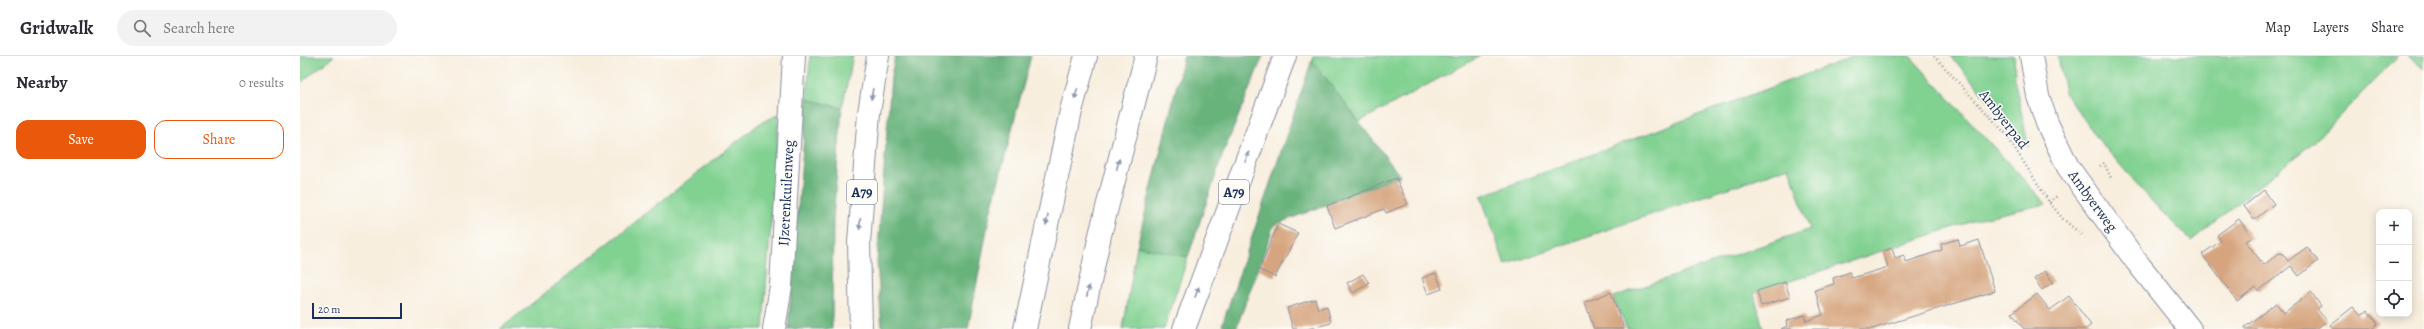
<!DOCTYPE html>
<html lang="en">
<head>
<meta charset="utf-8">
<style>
	body { margin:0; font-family:Alegreya,serif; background:#f2f2f3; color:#2b2b33 }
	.controls { position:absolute; right:12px; bottom:12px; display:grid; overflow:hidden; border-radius:8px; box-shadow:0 2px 10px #0003 }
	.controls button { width:36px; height:36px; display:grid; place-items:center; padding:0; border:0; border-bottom:1px solid #e1e1e2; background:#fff; color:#2b2b33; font:20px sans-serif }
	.scale { position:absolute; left:12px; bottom:10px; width:90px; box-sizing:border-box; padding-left:4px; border:2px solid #1b2f5e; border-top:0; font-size:11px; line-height:14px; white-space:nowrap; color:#1b2f5e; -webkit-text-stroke:3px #fdfcf7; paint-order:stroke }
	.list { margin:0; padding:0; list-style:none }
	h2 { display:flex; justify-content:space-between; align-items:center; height:52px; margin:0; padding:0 16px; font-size:17px }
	h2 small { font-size:13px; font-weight:400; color:#7c7c81 }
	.actions { display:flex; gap:8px; padding:12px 16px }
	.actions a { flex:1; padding:9px 0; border:1px solid #ea580c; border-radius:12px; text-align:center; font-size:14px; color:#ea580c }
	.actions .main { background:#ea580c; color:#fff }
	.icon { flex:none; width:22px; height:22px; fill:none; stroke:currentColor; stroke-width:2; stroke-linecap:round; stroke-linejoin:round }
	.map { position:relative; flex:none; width:2124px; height:273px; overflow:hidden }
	header { display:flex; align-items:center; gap:24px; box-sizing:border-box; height:56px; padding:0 20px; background:#fff; border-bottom:1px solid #e1e1e2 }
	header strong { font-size:19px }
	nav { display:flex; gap:22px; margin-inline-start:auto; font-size:14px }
	.search { width:280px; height:36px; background:#f2f2f3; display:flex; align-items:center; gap:10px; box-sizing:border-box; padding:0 14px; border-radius:22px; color:#7c7c81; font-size:15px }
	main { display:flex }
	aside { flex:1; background:#fff }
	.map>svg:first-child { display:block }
	.green { fill:#81d191; stroke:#4e8078 }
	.forest { fill:#68b37b; stroke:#42716c }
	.building { fill:#d6a57f }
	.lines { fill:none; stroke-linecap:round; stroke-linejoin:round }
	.street-casing { stroke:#8a8e9e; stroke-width:24 }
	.secondary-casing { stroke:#8a8e9e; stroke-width:24 }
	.highway-casing { stroke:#8a8e9e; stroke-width:24 }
	.path { stroke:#8a8e9e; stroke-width:2.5; stroke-dasharray:1 3; stroke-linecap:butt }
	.street { stroke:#fff; stroke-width:22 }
	.secondary { stroke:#fff; stroke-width:22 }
	.highway { stroke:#fff; stroke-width:22 }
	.oneway { fill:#8d97ae }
	.labels { text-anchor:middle; stroke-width:3; stroke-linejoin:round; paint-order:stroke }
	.shield { fill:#fdfcf7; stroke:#5f6c8c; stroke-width:1 }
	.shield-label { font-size:14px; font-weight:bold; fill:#1b2f5e }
	.street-label { font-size:15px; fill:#1b2f5e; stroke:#fdfcf7 }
</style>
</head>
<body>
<header>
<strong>Gridwalk</strong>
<div class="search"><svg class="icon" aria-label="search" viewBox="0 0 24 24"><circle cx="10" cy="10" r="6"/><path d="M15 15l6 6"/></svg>Search here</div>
<nav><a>Map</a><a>Layers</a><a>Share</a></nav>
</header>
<main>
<aside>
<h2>Nearby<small>0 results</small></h2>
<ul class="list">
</ul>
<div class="actions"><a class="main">Save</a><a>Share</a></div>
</aside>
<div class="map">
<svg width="2124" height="273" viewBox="0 0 2124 273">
	<rect width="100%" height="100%" fill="#fdfcf7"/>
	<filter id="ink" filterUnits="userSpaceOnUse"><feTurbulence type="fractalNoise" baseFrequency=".025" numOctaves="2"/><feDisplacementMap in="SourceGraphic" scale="8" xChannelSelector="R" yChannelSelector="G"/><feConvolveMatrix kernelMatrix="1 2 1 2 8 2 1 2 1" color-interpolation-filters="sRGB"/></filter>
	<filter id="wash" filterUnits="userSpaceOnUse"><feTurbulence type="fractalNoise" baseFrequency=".012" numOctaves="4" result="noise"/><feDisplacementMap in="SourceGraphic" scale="16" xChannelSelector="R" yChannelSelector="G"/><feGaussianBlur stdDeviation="0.9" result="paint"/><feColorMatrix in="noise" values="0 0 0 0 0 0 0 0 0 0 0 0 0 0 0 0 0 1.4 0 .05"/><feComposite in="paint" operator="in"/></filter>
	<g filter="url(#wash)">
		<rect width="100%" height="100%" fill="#f8eede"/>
		<path class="green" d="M 0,0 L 34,0 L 0,27 Z
			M 510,0 L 553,0 L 542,52 L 507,43 Z
			M 1013,0 L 1180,0 L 1059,66 L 1012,4 Z
			M 1555,0 L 1610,0 L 1746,148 L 1682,162 L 1454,237 L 1463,273 L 1327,273 L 1313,241 L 1510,173 L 1489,111 L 1205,209 L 1181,140 Z
			M 1651,0 L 1714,0 L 1715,27 L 1729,92 Z
			M 1758,0 L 2098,0 L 2015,85 L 1891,185 L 1857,151 L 1801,87 L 1765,37 Z
			M 2108,0 L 2124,0 L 2124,13 Z
			M 479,58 L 463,273 L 200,273 L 459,68 Z
			M 837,190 L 888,201 L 864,273 L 823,273 Z"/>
		<path class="forest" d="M 595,0 L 731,0 L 690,158 L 668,273 L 582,273 L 577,206 L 591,21 Z
			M 884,0 L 963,0 L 923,98 L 888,201 L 837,190 Z
			M 1012,4 L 1100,120 L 974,169 L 936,273 L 922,269 Z
			M 507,43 L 542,52 L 533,164 L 532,273 L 488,273 Z"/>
		<g id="blocks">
			<path class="building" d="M 1096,122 L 1108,148 L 1086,157 L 1084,153 L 1035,172 L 1027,150 Z
				M 1964,134 L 1974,148 L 1954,164 L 1944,150 Z
				M 1939,163 L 1952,182 L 1945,185 L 1964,209 L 1979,197 L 1983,198 L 1988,205 L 2007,191 L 2018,205 L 1999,220 L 1991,210 L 1958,235 L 1956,231 L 1937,245 L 1902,198 L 1921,185 L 1917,179 Z
				M 978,168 L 998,177 L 975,221 L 959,214 Z
				M 1658,183 L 1660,190 L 1679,184 L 1695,235 L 1572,273 L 1481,273 L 1487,270 L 1486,265 L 1504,259 L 1506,265 L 1523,259 L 1515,234 L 1534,228 L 1533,222 L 1550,216 L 1552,222 L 1588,211 L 1583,195 L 1592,192 L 1595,202 L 1604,199 L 1606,206 L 1642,194 L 1641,188 Z
				M 1745,215 L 1753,226 L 1742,234 L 1734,223 Z
				M 1136,217 L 1142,233 L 1128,238 L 1122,222 Z
				M 1063,218 L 1069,227 L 1053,237 L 1047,227 Z
				M 1485,226 L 1490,241 L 1461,250 L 1457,235 Z
				M 1311,236 L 1324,273 L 1294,273 L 1285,246 Z
				M 2011,236 L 2021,250 L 2017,253 L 2027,265 L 2016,273 L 1946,273 L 1945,271 L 1976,247 L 1984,257 Z
				M 1737,238 L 1750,254 L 1769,240 L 1791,269 L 1786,273 L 1724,273 L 1712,257 Z
				M 1015,243 L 1018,253 L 1027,250 L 1031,267 L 1007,273 L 993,273 L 987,252 Z
				M 2053,251 L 2061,260 L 2067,255 L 2078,267 L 2072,273 L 2033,273 L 2030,269 Z"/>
		</g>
	</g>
	<g filter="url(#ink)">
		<use href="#blocks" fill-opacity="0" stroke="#8a8e9e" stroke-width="1"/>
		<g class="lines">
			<defs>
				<path id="street" d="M 474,273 L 481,230 L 494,0"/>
				<path id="secondary" d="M 1731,0 L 1738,40 L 1747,67 L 1768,111 L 1836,205 L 1890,273"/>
				<path id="highway" d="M 561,273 L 559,186 L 569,57 L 578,0
					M 725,273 L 771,55 L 786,0
					M 780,273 L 800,179 L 846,0
					M 884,273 L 985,0"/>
			</defs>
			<use href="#street" class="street-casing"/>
			<use href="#secondary" class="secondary-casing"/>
			<use href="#highway" class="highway-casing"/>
			<path class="path" d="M 1634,0 L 1705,77 L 1749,146 L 1763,163 L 1783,180
				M 1800,110 L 1804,107 L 1811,122
				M 1749,146 L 1757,140"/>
			<use href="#street" class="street"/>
			<use href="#secondary" class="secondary"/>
			<use href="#highway" class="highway"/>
		</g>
		<defs><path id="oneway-solid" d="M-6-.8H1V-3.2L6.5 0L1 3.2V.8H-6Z"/></defs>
		<g class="oneway">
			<use href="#oneway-solid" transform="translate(572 38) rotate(99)"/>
			<use href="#oneway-solid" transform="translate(776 38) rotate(105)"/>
			<use href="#oneway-solid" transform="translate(947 101) rotate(-70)"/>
			<use href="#oneway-solid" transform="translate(818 108) rotate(-76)"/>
			<use href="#oneway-solid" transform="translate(747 164) rotate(103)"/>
			<use href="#oneway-solid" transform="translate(560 168) rotate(94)"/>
			<use href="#oneway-solid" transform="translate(788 235) rotate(-78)"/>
			<use href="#oneway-solid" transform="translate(897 236) rotate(-70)"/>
		</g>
	</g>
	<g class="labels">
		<g class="shield">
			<rect x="547" y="124" width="30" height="24" rx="3"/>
			<rect x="919" y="124" width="30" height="24" rx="3"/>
		</g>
		<g class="shield-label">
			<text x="562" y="141">A79</text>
			<text x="934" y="141">A79</text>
		</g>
		<g class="street-label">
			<text transform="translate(1704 63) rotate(52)" y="5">Ambyerpad</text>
			<text transform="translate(486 137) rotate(-87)" y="5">IJzerenkuilenweg</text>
			<text transform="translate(1793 145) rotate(54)" y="5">Ambyerweg</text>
		</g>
	</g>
</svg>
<div class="controls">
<button>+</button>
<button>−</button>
<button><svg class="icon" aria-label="locate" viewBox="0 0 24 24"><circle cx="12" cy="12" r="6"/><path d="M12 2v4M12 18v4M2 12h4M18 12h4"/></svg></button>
</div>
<div class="scale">20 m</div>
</div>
</main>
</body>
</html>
